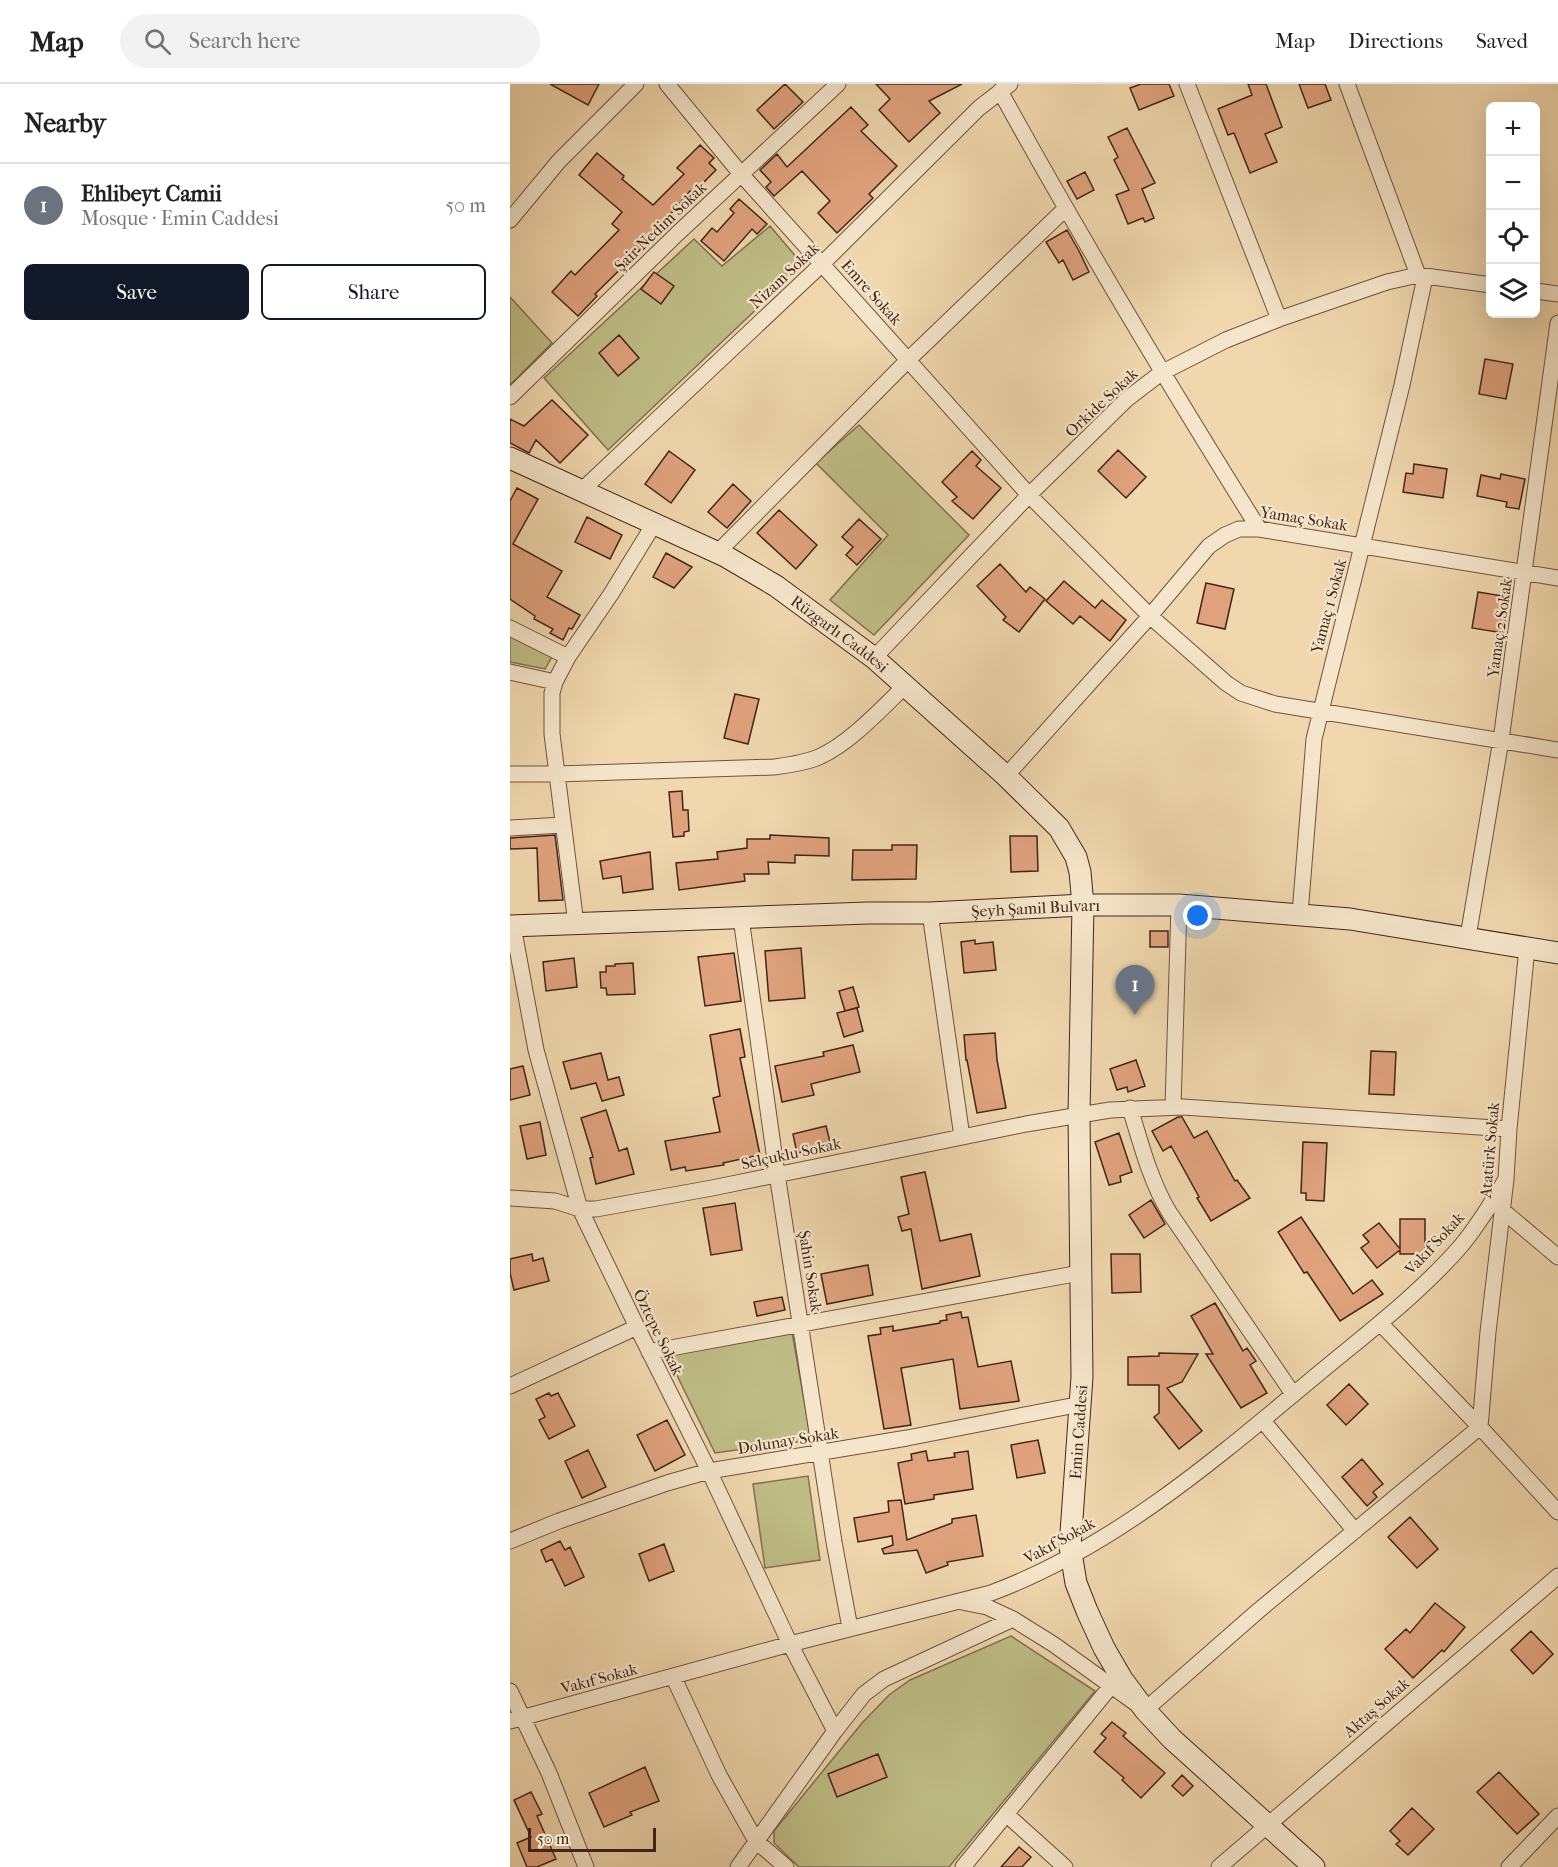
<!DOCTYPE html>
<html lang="en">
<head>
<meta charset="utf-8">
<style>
	body { margin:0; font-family:"IM FELL French Canon",serif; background:#f2f2f2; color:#202124 }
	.controls { position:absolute; right:18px; top:18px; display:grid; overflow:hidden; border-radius:9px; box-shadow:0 6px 24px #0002 }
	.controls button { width:54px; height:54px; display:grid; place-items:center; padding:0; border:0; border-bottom:2px solid #e0e0e0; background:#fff; color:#202124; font:30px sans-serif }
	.scale { position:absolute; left:18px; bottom:15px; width:128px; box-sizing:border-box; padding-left:6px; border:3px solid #42251a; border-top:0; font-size:16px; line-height:21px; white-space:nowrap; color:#42251a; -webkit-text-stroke:4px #f5e5ca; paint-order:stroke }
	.you { position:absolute; left:688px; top:832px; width:21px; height:21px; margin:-15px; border:4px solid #fff; border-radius:50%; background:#1a73e8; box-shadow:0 0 0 9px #1a73e833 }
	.badge { display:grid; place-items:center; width:39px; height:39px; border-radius:50%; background:#111827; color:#fff; font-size:20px; font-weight:700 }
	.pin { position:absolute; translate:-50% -50px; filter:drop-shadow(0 2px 3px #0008) }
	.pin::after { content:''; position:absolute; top:32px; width:21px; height:18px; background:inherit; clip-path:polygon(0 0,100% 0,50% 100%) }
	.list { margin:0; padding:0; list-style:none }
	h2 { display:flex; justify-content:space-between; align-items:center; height:78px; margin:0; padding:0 24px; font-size:26px }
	h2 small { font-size:20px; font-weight:400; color:#757577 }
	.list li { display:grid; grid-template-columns:39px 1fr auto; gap:18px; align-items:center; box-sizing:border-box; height:84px; padding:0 24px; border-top:2px solid #e0e0e0 }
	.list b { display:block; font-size:22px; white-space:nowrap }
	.list p { margin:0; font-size:20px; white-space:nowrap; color:#757577 }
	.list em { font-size:20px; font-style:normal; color:#757577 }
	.actions { display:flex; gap:12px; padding:18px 24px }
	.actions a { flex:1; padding:14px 0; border:2px solid #111827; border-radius:9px; text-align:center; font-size:21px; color:#111827 }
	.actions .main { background:#111827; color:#fff }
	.icon { flex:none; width:33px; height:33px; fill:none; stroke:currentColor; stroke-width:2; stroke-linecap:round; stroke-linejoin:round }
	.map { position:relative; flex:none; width:1048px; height:1783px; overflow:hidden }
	header { display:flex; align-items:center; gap:36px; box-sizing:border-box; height:84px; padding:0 30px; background:#fff; border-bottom:2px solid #e0e0e0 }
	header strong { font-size:28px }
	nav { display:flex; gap:33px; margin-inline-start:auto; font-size:21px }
	.search { width:420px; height:54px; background:#f2f2f2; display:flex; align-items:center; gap:15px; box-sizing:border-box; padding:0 21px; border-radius:33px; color:#757577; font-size:22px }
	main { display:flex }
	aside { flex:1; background:#fff }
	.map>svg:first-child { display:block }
	.green { fill:#bfbd86; stroke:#807150; stroke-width:1.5 }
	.building { fill:#dfa27d; stroke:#42251a; stroke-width:1.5 }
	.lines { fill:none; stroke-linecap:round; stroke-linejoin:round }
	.street-casing { stroke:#6e523f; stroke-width:17 }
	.secondary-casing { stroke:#42251a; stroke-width:23 }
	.street { stroke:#f5e5ca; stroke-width:15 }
	.secondary { stroke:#f5e5ca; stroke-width:21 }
	.labels { text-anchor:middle; stroke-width:4.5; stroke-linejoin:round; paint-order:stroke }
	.street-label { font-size:16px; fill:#42251a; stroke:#f5e5ca }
</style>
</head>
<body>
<header>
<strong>Map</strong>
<div class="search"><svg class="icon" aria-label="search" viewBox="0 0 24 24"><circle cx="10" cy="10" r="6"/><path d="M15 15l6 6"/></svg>Search here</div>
<nav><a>Map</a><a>Directions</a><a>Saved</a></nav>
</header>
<main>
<aside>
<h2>Nearby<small></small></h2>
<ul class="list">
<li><span class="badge" style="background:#6b7280">1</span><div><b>Ehlibeyt Camii</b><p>Mosque · Emin Caddesi</p></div><em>50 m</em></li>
</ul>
<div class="actions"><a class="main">Save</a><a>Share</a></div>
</aside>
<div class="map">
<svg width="1048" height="1783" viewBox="0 0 1048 1783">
	<rect width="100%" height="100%" fill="#f0d7ad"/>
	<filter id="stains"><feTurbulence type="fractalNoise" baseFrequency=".00333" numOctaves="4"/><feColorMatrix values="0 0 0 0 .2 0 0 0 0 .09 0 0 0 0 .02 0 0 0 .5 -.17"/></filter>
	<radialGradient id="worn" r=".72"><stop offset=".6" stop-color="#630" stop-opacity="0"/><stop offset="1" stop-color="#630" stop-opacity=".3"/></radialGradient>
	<path class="green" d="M 260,142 L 293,181 L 98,366 L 34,294 L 184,155 L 212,182 Z
		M 0,213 L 42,259 L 0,301 Z
		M 349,341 L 459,451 L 364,551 L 320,516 L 378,451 L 306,379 Z
		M 0,550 L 43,571 L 35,585 L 0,578 Z
		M 282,1248 L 301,1356 L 205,1369 L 157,1271 Z
		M 298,1392 L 310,1476 L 255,1484 L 243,1400 Z
		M 501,1552 L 585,1607 L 439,1783 L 289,1783 L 264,1759 L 264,1747 L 352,1639 L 379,1611 L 400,1596 Z"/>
	<path class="building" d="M 40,0 L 89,0 L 78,21 Z
		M 275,0 L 293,18 L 264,45 L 247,26 Z
		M 366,0 L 452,0 L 419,17 L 430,29 L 399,58 L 369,26 L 380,15 Z
		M 631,0 L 659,0 L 664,12 L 629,26 L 620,4 Z
		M 738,0 L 756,0 L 772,43 L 755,50 L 767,78 L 740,89 L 724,49 L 718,51 L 708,25 L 742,11 Z
		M 789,0 L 815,0 L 821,16 L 798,24 Z
		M 341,23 L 358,41 L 351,47 L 387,82 L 359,110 L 363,114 L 327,149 L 308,129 L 320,117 L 292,87 L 264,112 L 256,103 L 261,98 L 250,86 L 267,70 L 277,83 Z
		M 617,44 L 645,99 L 632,105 L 644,134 L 635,138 L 633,134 L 618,140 L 606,111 L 619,106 L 604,76 L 608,73 L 598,53 Z
		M 190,61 L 204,74 L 199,79 L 206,86 L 183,109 L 180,107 L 131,165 L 85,210 L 87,212 L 68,232 L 42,208 L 61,187 L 65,191 L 109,146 L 102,140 L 112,128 L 69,91 L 87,69 L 114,92 L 112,95 L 143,121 L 174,90 L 167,84 Z
		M 575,88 L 584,106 L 567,115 L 557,97 Z
		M 229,115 L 257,140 L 247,150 L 242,145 L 214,177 L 191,157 L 202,144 L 207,148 L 224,129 L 220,125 Z
		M 557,146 L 569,167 L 579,188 L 563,196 L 553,176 L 549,179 L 536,158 Z
		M 144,188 L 164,202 L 151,220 L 131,205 Z
		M 109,251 L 129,274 L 108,292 L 89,269 Z
		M 975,275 L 1003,280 L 996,315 L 969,310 Z
		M 42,316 L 78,351 L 50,379 L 26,356 L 19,369 L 0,359 L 0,335 L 14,342 Z
		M 608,366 L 636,393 L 616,414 L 588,387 Z
		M 159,367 L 185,386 L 161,419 L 135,400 Z
		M 462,367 L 471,376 L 466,382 L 491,404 L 463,435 L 442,417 L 447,413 L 432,398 Z
		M 904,380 L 937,385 L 933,414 L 893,408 L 896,389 L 903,390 Z
		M 991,390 L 1015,395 L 1009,425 L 996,423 L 997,418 L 967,412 L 971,391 L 990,395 Z
		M 223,400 L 241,417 L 217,444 L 198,428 Z
		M 7,404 L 28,415 L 3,460 L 52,487 L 37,513 L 70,531 L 62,545 L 59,544 L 53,556 L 40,549 L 43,545 L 24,535 L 25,532 L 0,515 L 0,417 Z
		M 269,426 L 307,461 L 286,485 L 247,449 Z
		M 77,433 L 112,451 L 100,475 L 65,458 Z
		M 349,435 L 371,455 L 347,481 L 336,471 L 343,463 L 332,453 Z
		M 156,469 L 182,483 L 164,504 L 143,493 Z
		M 490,480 L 516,508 L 520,503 L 535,515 L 509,548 L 493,536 L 496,533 L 467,502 Z
		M 554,497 L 585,524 L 592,516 L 616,536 L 600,557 L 570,532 L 563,540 L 536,517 Z
		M 696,499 L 724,505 L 715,545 L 687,539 Z
		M 968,508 L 999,513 L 993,549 L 962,544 Z
		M 225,610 L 249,615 L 238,660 L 214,654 Z
		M 172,707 L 173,726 L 178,726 L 179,747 L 174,748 L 174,752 L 163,753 L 159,708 Z
		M 45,751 L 53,816 L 29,817 L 27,764 L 0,765 L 0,754 Z
		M 260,751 L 319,754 L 319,772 L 285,771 L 285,779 L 258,778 L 259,790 L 234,790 L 235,797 L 169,806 L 166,779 L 208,775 L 207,768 L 237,764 L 237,755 L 260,755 Z
		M 500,752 L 527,752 L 528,787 L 501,788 Z
		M 382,761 L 407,761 L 406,795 L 342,796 L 343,766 L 382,766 Z
		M 140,768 L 143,805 L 113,809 L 111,792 L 93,795 L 90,777 Z
		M 640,847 L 658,847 L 658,863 L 640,863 Z
		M 465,856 L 465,860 L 483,858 L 486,886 L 454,889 L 451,858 Z
		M 291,864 L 295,914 L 259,917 L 255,867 Z
		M 224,869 L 231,917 L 195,922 L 188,873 Z
		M 64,874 L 67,903 L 36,907 L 33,878 Z
		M 123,879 L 125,910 L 97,911 L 96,904 L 91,904 L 90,888 L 96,888 L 96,882 L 105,882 L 105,880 Z
		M 343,903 L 349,923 L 335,927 L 329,907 Z
		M 347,924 L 353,947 L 334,953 L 327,929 Z
		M 230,945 L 235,973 L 230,974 L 250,1071 L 213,1079 L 214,1081 L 176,1087 L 175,1083 L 161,1086 L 155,1057 L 210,1048 L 203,1014 L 210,1012 L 200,951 Z
		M 485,949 L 487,976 L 496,1024 L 467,1029 L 457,976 L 456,976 L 454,951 Z
		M 343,961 L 350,988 L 301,1000 L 304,1011 L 272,1018 L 265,982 L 314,972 L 313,968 Z
		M 861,967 L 886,968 L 884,1011 L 859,1010 Z
		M 91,969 L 98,996 L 109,993 L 114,1011 L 92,1017 L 86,999 L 61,1005 L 53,978 Z
		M 626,976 L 635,1002 L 618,1008 L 617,1003 L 607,1006 L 600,985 Z
		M 13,982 L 20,1011 L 0,1016 L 0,985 Z
		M 96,1026 L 109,1067 L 117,1064 L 124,1090 L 86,1100 L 80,1074 L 83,1073 L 71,1034 Z
		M 668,1033 L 672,1033 L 684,1054 L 697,1047 L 725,1097 L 727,1096 L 740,1114 L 701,1137 L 687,1114 L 689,1113 L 661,1062 L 653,1067 L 642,1047 Z
		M 30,1038 L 36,1071 L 17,1075 L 10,1042 Z
		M 316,1042 L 321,1062 L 287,1069 L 283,1050 Z
		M 609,1049 L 622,1088 L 610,1092 L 611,1098 L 599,1101 L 585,1058 Z
		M 793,1058 L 817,1059 L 814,1117 L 796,1116 L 796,1109 L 791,1109 Z
		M 415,1088 L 430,1157 L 461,1150 L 470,1192 L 412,1205 L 401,1145 L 392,1147 L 388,1133 L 399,1130 L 391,1093 Z
		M 641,1116 L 655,1140 L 634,1154 L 619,1131 Z
		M 225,1119 L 232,1166 L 201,1171 L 193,1124 Z
		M 791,1133 L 843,1210 L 862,1196 L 873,1210 L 830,1237 L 797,1188 L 794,1189 L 768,1148 Z
		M 890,1135 L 915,1135 L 915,1170 L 890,1170 L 890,1166 L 867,1184 L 851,1164 L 859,1158 L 853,1151 L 869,1139 L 890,1165 Z
		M 22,1170 L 23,1177 L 33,1174 L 39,1197 L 4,1206 L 0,1189 L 0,1175 Z
		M 601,1170 L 630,1170 L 631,1208 L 602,1209 Z
		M 358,1181 L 363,1211 L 317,1220 L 311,1190 Z
		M 272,1213 L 275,1226 L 247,1232 L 244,1218 Z
		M 705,1219 L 733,1267 L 737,1264 L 746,1277 L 740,1281 L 757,1309 L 731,1324 L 696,1270 L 703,1270 L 681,1232 Z
		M 451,1228 L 452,1234 L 458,1233 L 468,1283 L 501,1277 L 509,1317 L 450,1325 L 443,1275 L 391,1284 L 401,1341 L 374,1345 L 358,1252 L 371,1250 L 370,1244 L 383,1242 L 383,1247 L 430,1239 L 430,1237 L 437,1236 L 436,1231 Z
		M 649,1269 L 688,1270 L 672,1298 L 657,1304 L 692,1347 L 669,1365 L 644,1333 L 649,1329 L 649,1301 L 618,1301 L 618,1273 L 649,1272 Z
		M 839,1300 L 858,1320 L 836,1341 L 817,1321 Z
		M 39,1309 L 41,1312 L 48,1309 L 65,1342 L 39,1355 L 29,1336 L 35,1333 L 26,1315 Z
		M 157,1336 L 175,1371 L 145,1387 L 127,1351 Z
		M 528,1356 L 535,1389 L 507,1394 L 501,1361 Z
		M 78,1366 L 96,1403 L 72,1414 L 55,1377 Z
		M 416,1367 L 418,1377 L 445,1373 L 444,1369 L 458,1367 L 463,1405 L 424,1411 L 424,1415 L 395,1420 L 388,1379 L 402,1376 L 401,1370 Z
		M 852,1375 L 873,1400 L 863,1408 L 867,1413 L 857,1422 L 832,1393 Z
		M 391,1416 L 397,1456 L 442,1439 L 442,1435 L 466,1431 L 473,1472 L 437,1478 L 438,1481 L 416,1489 L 407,1466 L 374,1470 L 372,1465 L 383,1461 L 382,1452 L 348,1458 L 344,1434 L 379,1428 L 378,1417 Z
		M 900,1433 L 928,1465 L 907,1484 L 878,1453 Z
		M 50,1457 L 55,1466 L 60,1463 L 74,1493 L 55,1502 L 42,1475 L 36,1478 L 31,1466 Z
		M 154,1460 L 164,1487 L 139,1497 L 129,1470 Z
		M 925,1519 L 955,1543 L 934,1568 L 932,1566 L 903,1594 L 875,1565 L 896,1545 L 900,1549 Z
		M 1021,1547 L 1043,1570 L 1023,1590 L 1001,1566 Z
		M 602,1638 L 616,1649 L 613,1652 L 655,1689 L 631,1714 L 612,1696 L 614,1694 L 584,1668 L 596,1654 L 591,1650 Z
		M 368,1670 L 377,1693 L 327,1713 L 318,1690 Z
		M 135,1683 L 149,1717 L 120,1728 L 122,1731 L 94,1743 L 79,1709 Z
		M 989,1688 L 1029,1730 L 1007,1750 L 967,1708 Z
		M 672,1691 L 683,1702 L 673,1712 L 662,1702 Z
		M 21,1708 L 32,1730 L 27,1732 L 46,1775 L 27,1783 L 17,1783 L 7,1759 L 21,1753 L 4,1716 Z
		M 902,1724 L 924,1745 L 898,1771 L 886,1760 L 890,1757 L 880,1747 Z
		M 509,1763 L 521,1773 L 512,1783 L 491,1783 Z"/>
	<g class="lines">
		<defs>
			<path id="street" d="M 157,0 L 231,90 L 519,411 L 640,532 L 716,599 L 731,609 L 765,620 L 1048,666
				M 677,0 L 769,235
				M 837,0 L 908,191
				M 490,7 C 572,156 659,301 749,445
				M 0,136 L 49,77 L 126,0
				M 1026,207 L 1048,210
				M 0,313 L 167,150 L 328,0
				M 71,407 L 312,180 L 469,24 L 500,0
				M 207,469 L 399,275 L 555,125
				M 0,544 L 58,573
				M 364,574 L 519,411 L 617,315 L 651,289 L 716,256 L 769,235 L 877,198 L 908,191 L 981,201
				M 0,588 L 45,598
				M 0,690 L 47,690 L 264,683 C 279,681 295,679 309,673 C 340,659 370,626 395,602
				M 496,692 L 640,532 L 699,462 L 715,451 L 729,445 L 749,445 L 1048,494
				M 0,744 L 53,741
				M 420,829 L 452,1053
				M 790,830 L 804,655 L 892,301 L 915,193
				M 231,834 L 267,1090 L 324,1458 L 340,1544
				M 66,840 L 47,690 L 42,650 L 42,609 L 45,598 L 58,573 L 101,510 L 144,440
				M 3,842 L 26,966 L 70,1125 L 127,1243 L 199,1387 L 280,1560 L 325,1647
				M 958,853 L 991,656 L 1048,239
				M 663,1023 L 669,821
				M 620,1024 C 631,1060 640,1096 659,1128 L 783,1310
				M 0,1114 L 45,1117 L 70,1125 L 86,1125 L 202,1104 L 516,1040 L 600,1026 L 673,1023 L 999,1045
				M 992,1126 L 1048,1173
				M 870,1239 L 970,1343 L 1048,1428
				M 139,1268 L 570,1189
				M 0,1302 L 127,1243
				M 753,1337 L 845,1447
				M 0,1457 L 49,1437 L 157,1399 L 199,1387 L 397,1354 L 571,1320
				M 452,1518 L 477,1523 L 503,1535 L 543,1560 L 635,1626 L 748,1527 L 970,1343 L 978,1248 L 996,1095 L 999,1045 L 1017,864
				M 163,1592 L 209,1691 L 246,1757 L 276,1783
				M 0,1607 L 39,1689 L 76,1783
				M 0,1637 L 280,1560 L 481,1509 C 605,1463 708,1373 808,1290 C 856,1250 909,1210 950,1163 C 968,1142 982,1118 996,1095
				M 496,1730 L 555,1783
				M 228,1783 L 325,1647 L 354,1610 L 374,1595 L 503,1535
				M 453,1783 L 601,1602
				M 709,1783 L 1048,1492
				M 999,1783 L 1048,1732"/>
			<g id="secondary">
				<path id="s1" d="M 0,374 L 215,472 L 266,502 L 364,574 L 496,692 L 549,744 L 566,773 L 570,788 L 573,821 L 569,1031 L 572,1293 L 560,1463 L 566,1499 L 577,1527 L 594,1564 L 612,1595 L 635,1626 L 662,1655 L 804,1783"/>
				<path id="s2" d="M 0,842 L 358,829 L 420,829 L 573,821 L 669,821 L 840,835 L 1048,869"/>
			</g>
		</defs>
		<use href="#street" class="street-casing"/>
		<use href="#secondary" class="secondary-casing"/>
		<use href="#street" class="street"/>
		<use href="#secondary" class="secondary"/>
	</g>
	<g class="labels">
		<g class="street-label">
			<text transform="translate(150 142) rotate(-44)" y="6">Şair Nedim Sokak</text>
			<text transform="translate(274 191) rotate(-43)" y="6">Nizam Sokak</text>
			<text transform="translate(362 208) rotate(48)" y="6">Emre Sokak</text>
			<text transform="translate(591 318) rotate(-43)" y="6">Orkide Sokak</text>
			<text transform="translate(794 434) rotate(9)" y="6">Yamaç Sokak</text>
			<text transform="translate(818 522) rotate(-75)" y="6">Yamaç 1 Sokak</text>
			<text transform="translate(989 544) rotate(-82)" y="6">Yamaç 2 Sokak</text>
			<text dy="6" stroke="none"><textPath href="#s1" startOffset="375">Rüzgarlı Caddesi</textPath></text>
			<text dy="6" stroke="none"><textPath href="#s2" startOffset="526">Şeyh Şamil Bulvarı</textPath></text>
			<text transform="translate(979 1066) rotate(-85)" y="6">Atatürk Sokak</text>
			<text transform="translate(281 1069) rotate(-12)" y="6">Selçuklu Sokak</text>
			<text transform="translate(924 1159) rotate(-47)" y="6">Vakıf Sokak</text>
			<text transform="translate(301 1187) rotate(81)" y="6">Şahin Sokak</text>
			<text transform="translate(149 1248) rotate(64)" y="6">Öztepe Sokak</text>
			<text transform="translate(568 1348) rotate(-86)" y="6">Emin Caddesi</text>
			<text transform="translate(278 1356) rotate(-9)" y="6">Dolunay Sokak</text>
			<text transform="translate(549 1456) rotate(-29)" y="6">Vakıf Sokak</text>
			<text transform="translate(89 1594) rotate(-15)" y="6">Vakıf Sokak</text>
			<text transform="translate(866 1623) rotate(-41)" y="6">Aktaş Sokak</text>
		</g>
	</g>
	<rect width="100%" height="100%" filter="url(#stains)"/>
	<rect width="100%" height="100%" fill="url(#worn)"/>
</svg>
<div class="controls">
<button>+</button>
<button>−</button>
<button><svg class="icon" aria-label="locate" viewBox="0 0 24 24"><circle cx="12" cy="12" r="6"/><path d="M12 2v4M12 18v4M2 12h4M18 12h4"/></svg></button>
<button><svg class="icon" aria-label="layers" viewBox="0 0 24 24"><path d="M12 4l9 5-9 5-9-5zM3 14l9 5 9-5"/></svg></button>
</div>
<div class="scale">50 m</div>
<div class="you"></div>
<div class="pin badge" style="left:625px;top:931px;background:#6b7280">1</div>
</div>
</main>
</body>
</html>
